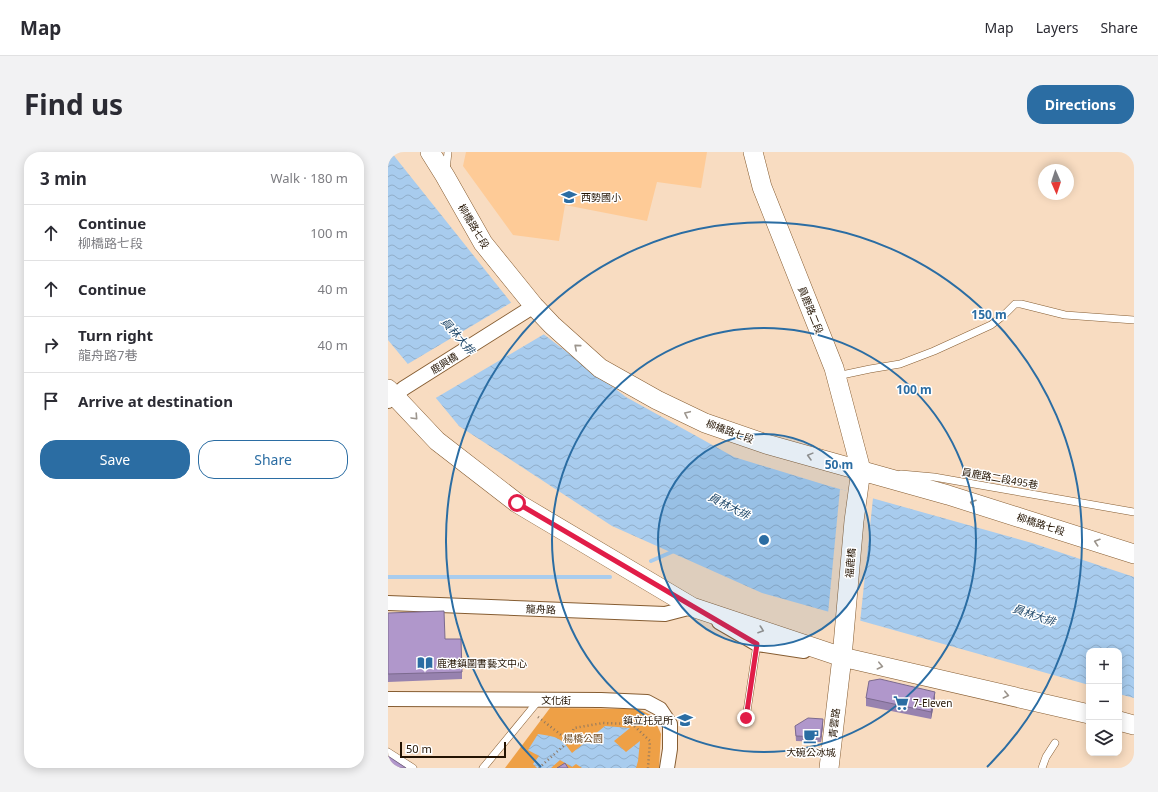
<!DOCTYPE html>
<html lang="en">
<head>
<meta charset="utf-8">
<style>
	body { margin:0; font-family:"Noto Sans","Noto Sans TC",sans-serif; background:#f2f2f3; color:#2b2b33 }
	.controls { position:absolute; right:12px; bottom:12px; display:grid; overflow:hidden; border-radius:8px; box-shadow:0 2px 10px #0003 }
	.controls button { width:36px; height:36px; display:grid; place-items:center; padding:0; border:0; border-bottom:1px solid #e1e1e2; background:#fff; color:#2b2b33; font:20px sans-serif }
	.compass { position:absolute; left:650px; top:12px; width:36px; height:36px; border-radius:50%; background:#fff; box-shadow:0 2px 10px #0003; rotate:177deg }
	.scale { position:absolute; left:12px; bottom:10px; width:106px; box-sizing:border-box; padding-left:4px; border:2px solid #231302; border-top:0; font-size:11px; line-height:14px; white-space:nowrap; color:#231302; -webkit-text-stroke:3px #fff; paint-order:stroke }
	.stop { position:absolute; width:12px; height:12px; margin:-9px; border:3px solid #e11d48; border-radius:50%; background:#fff }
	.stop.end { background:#e11d48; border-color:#fff; box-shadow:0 1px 4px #0008 }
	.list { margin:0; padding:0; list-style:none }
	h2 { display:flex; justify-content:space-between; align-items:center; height:52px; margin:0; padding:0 16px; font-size:17px }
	h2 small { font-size:13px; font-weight:400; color:#7c7c81 }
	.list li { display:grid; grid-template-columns:26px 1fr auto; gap:12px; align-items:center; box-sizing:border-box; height:56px; padding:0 16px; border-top:1px solid #e1e1e2 }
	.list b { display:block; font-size:15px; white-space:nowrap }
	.list p { margin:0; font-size:13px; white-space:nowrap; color:#7c7c81 }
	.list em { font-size:13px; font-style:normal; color:#7c7c81 }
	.actions { display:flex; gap:8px; padding:12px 16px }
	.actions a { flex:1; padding:9px 0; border:1px solid #2b6da3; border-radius:16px; text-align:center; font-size:14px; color:#2b6da3 }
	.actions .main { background:#2b6da3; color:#fff }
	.icon { flex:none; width:22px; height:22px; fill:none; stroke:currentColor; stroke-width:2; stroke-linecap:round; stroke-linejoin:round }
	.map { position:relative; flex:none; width:746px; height:616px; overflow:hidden; border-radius:16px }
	header { display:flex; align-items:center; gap:24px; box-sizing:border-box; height:56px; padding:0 20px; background:#fff; border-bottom:1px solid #e1e1e2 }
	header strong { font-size:19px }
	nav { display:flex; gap:22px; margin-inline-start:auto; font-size:14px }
	.intro { display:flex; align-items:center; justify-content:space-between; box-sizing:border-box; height:96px; padding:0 24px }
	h1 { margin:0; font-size:28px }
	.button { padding:10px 18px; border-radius:16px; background:#2b6da3; color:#fff; font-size:14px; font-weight:700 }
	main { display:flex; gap:24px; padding:0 24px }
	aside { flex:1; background:#fff; border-radius:16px; box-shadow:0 2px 10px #0003 }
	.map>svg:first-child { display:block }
	.built { fill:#fecb97 }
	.park { fill:#eea046 }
	.water { fill:url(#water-waves) }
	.pier { fill:#f8dcc1 }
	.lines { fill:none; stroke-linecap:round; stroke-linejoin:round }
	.stream { stroke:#a8ccee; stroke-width:4 }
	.lane-casing { stroke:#865d32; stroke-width:8 }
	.street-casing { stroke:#865d32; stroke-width:16 }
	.secondary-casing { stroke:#865d32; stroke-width:20 }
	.path { stroke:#8c7660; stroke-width:2.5; stroke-dasharray:1 3; stroke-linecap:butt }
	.lane { stroke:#fff; stroke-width:7 }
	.street { stroke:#fff; stroke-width:14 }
	.secondary { stroke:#fff; stroke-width:19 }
	.wall { fill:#9782af }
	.shaded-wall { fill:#7b6a8e }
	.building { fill:#b097cb; stroke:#7b6a8e }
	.oneway { stroke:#9c958d }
	.route { stroke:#e11d48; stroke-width:5 }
	.ring { fill:none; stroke:#2b6da3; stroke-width:2 }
	.labels { text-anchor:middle; stroke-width:3; stroke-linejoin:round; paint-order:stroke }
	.poi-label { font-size:10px; fill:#231302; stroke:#fff; text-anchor:start }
	.street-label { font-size:10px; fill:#231302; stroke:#fff }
	.park-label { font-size:10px; fill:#6d4921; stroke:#fff }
	.water-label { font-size:11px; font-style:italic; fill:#21496b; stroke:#fff }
	.centre { fill:#2b6da3; stroke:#fff; stroke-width:2 }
	.ring-label { font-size:12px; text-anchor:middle; font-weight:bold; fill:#2b6da3; stroke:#fff; stroke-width:3; stroke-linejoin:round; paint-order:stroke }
</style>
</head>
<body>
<header>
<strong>Map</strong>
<nav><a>Map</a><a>Layers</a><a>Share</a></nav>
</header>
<div class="intro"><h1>Find us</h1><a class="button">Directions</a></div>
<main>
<aside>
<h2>3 min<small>Walk · 180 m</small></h2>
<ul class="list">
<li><svg class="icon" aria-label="ahead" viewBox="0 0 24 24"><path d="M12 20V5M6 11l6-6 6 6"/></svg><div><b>Continue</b><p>柳橋路七段</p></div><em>100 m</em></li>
<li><svg class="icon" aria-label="ahead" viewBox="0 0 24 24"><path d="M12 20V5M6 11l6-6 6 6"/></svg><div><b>Continue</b></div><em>40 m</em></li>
<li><svg class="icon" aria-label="right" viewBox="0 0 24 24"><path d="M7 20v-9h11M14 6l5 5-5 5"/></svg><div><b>Turn right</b><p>龍舟路7巷</p></div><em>40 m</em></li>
<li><svg class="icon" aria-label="arrive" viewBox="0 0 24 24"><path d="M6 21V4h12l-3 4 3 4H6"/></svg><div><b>Arrive at destination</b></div></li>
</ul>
<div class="actions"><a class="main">Save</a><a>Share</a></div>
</aside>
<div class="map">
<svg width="746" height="616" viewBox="0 0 746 616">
	<defs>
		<pattern id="water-waves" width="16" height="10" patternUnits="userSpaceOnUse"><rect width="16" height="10" fill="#a8ccee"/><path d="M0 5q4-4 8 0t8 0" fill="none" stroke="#90aeca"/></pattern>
	</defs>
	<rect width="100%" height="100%" fill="#f8dcc1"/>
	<path class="built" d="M 78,0 L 319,0 L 313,36 L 269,30 L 259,69 L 177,53 L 171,89 L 125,83 L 75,14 Z"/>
	<path class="park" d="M 162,556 L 250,557 L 265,564 L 273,582 L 271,616 L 117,616 Z"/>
	<path class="water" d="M 0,0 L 3,0 L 137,168 L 238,245 L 346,305 L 441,334 L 644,391 L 746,425 L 746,546 L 731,542 L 731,499 L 701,499 L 701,533 L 374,441 L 224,374 L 71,274 L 0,188 Z
		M 217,574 L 242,576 L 226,589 L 238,600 L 252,589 L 250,609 L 248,616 L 194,616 L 188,612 L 184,615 L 172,608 L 163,616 L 149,616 L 145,612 L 151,604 L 140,598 L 150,582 C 169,585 173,585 184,601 Z"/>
	<path class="pier" d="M 124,150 L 139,167 L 158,181 L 46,247 L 18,213 Z
		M 452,337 L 485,346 L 472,471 L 440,462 Z"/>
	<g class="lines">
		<path class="stream" d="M 263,409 L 286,399
			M 0,425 L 222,425"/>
		<defs>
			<path id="lane" d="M 58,18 L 60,0
				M 449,224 L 482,217 L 512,212 L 546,199 L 603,173 L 616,163 L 627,152 L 633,152 L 677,163 L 746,168
				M 513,322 L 546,325 L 746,360
				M 358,566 L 369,492
				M 0,600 L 25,616
				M 95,616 L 151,548
				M 654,616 L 658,605 L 667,591"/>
			<path id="street" d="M 0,249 L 16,236 L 146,154
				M 0,451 L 277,462 L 304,455 L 308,457
				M 331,470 L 369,492 L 416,499
				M 0,547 L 213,548 L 259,550 L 272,557 L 282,572 L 282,597 L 279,616"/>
			<path id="secondary" d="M 42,0 L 57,24 L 95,91 L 146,154 L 164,173 L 212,216 L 269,248 L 317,271 L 378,292 L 560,343 L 746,402
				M 365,0 L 374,35 L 446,216 L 473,318 L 466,369 L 454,505 L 441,616
				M 0,237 L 49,289 L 129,351 L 304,455 L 454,505 L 701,562
				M 731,569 L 746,573"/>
		</defs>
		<use href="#lane" class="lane-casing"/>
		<use href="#street" class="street-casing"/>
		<use href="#secondary" class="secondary-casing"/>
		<path class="path" d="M 150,565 L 181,589
			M 151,616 L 181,589 L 186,576 L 215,571 L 244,572 L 262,589 L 260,616"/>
		<use href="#lane" class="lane"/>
		<use href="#street" class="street"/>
		<use href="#secondary" class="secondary"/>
	</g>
	<path class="wall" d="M 0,461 L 57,487 L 74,520 L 74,527 L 0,530 Z
		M 478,546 L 547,547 L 543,567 L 478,554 Z
		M 435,573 L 433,590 L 408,589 L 407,574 Z"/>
	<path class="shaded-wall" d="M 547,540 L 547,547 L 543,567 L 543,560 Z
		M 435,567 L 435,573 L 433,590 L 433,585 Z"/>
	<path class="building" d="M 56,459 L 57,487 L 73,487 L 74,520 L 0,522 L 0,461 Z
		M 492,527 L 547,540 L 543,560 L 478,546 L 481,529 Z
		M 420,566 L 435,567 L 433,585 L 408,584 L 407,574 Z
		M 0,604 L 18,616 L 0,616 Z
		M 177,611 L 180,616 L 169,616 Z"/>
	<defs><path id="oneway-chevron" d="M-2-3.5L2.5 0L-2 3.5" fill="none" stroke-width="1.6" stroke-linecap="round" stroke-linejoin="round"/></defs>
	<g class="oneway">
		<use href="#oneway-chevron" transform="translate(189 195) rotate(-139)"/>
		<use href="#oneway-chevron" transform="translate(299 262) rotate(-155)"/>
		<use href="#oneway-chevron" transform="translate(27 265) rotate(47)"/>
		<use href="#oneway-chevron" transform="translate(422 304) rotate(-165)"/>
		<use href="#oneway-chevron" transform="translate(585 351) rotate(-162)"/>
		<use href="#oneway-chevron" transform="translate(709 390) rotate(-162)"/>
		<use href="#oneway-chevron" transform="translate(373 478) rotate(19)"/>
		<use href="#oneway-chevron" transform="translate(492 514) rotate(13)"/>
		<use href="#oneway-chevron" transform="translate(618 543) rotate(13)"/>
	</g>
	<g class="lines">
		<path class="route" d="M 129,351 L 369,492 L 358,566"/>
	</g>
	<circle cx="376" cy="388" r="106" fill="#2b6da3" fill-opacity=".12"/>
	<g class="ring">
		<circle cx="376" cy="388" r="106"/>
		<circle cx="376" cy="388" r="212"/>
		<path d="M153 615A318 318 0 1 1 599 615"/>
	</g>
	<defs>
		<symbol id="school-bare" viewBox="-9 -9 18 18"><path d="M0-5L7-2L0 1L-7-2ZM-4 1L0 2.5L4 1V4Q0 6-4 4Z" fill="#2b6da3" stroke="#fff" stroke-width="2.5" paint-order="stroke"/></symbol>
		<symbol id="library-bare" viewBox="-9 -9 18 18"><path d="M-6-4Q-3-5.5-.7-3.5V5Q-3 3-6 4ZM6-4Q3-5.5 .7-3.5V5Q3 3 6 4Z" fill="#2b6da3" stroke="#fff" stroke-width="2.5" paint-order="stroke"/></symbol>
		<symbol id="supermarket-bare" viewBox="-9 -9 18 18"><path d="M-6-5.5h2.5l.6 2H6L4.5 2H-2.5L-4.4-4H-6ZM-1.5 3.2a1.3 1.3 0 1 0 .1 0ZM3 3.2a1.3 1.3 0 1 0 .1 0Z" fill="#2b6da3" stroke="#fff" stroke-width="2.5" paint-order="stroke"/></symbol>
		<symbol id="cafe-bare" viewBox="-9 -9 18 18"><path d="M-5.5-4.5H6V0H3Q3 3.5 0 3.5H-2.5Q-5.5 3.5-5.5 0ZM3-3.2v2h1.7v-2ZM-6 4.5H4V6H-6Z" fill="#2b6da3" stroke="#fff" stroke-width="2.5" paint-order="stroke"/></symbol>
	</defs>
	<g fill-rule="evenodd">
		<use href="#school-bare" x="170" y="34" width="22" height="22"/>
		<use href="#library-bare" x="26" y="500" width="22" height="22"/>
		<use href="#supermarket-bare" x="502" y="540" width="22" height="22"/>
		<use href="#school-bare" x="286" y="557" width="22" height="22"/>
		<use href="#cafe-bare" x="412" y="573" width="22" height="22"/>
	</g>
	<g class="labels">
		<g class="poi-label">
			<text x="193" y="49">西勢國小</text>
			<text x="49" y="515">鹿港鎮圖書藝文中心</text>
			<text x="525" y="555">7-Eleven</text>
			<text x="285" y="572" text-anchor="end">鎮立托兒所</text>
			<text x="423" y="604" text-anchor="middle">大碗公冰城</text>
		</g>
		<g class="street-label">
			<text transform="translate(86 74) rotate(59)" y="4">柳橋路七段</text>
			<text transform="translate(423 158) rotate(68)" y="4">員鹿路二段</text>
			<text transform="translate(56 211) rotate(-32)" y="4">鹿興橋</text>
			<text transform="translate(342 279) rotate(20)" y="4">柳橋路七段</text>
			<text transform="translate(612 326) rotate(10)" y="4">員鹿路二段495巷</text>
			<text transform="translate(653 372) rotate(18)" y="4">柳橋路七段</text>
			<text transform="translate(462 411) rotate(-85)" y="4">福鹿橋</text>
			<text transform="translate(153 457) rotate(2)" y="4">龍舟路</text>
			<text x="168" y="552">文化街</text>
			<text transform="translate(446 571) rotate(-83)" y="4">青雲路</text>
		</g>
		<g class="park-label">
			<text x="195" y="590">楊橋公園</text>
		</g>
		<g class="water-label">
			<text transform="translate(70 184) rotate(49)" y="4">員林大排</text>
			<text transform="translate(341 354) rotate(27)" y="4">員林大排</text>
			<text transform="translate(646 463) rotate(19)" y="4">員林大排</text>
		</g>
	</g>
	<circle cx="376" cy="388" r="6" class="centre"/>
	<g class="ring-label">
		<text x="601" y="167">150 m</text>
		<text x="526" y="242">100 m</text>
		<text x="451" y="317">50 m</text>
	</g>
</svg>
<div class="controls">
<button>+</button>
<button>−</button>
<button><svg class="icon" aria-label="layers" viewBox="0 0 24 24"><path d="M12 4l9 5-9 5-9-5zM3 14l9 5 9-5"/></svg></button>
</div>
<svg class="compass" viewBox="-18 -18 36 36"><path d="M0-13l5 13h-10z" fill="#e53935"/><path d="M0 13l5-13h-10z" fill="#7c7c81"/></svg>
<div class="scale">50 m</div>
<div class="stop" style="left:129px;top:351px"></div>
<div class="stop end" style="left:358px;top:566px"></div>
</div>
</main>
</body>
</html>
